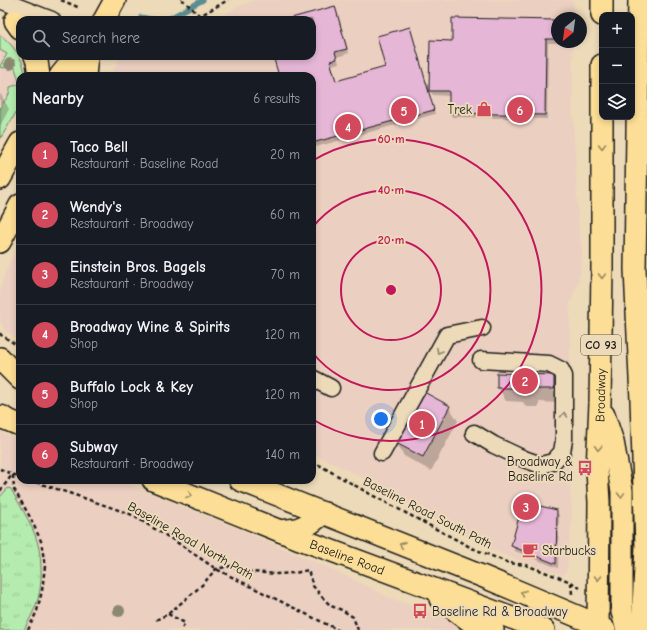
<!DOCTYPE html>
<html lang="en">
<head>
<meta charset="utf-8">
<style>
	body { margin:0; font-family:"Comic Neue",sans-serif; background:#20242c; color:#f1f3f6 }
	.controls { position:absolute; right:12px; top:12px; display:grid; overflow:hidden; border-radius:8px; box-shadow:0 2px 6px #0003 }
	.controls button { width:36px; height:36px; display:grid; place-items:center; padding:0; border:0; border-bottom:1px solid #363941; background:#171b24; color:#f1f3f6; font:20px sans-serif }
	.compass { position:absolute; left:551px; top:12px; width:36px; height:36px; border-radius:50%; background:#171b24; box-shadow:0 2px 6px #0003; rotate:209deg }
	.you { position:absolute; left:381px; top:419px; width:14px; height:14px; margin:-10px; border:3px solid #fff; border-radius:50%; background:#1a73e8; box-shadow:0 0 0 6px #1a73e833 }
	.badge { display:grid; place-items:center; width:26px; height:26px; border-radius:50%; background:#d1495b; color:#fff; font-size:13px; font-weight:700 }
	.pin { position:absolute; translate:-50% -50%; border:2px solid #fff; box-shadow:0 1px 4px #0006 }
	.list { margin:0; padding:0; list-style:none }
	h2 { display:flex; justify-content:space-between; align-items:center; height:52px; margin:0; padding:0 16px; font-size:17px }
	h2 small { font-size:13px; font-weight:400; color:#9ea1a6 }
	.list li { display:grid; grid-template-columns:26px 1fr auto; gap:12px; align-items:center; box-sizing:border-box; height:60px; padding:0 16px; border-top:1px solid #363941 }
	.list b { display:block; font-size:15px; white-space:nowrap }
	.list p { margin:0; font-size:13px; white-space:nowrap; color:#9ea1a6 }
	.list em { font-size:13px; font-style:normal; color:#9ea1a6 }
	.icon { flex:none; width:22px; height:22px; fill:none; stroke:currentColor; stroke-width:2; stroke-linecap:round; stroke-linejoin:round }
	.map { position:relative; flex:none; width:647px; height:630px; overflow:hidden }
	.search { position:absolute; background:#171b24; box-shadow:0 2px 6px #0003; left:16px; top:16px; width:300px; height:44px; display:flex; align-items:center; gap:10px; box-sizing:border-box; padding:0 14px; border-radius:12px; color:#9ea1a6; font-size:15px }
	.panel { position:absolute; background:#171b24; box-shadow:0 2px 6px #0003; left:16px; top:72px; width:300px; height:412px; border-radius:12px }
	.map>svg:first-child { display:block }
	.built { fill:#ebcfc1 }
	.park { fill:url(#park-tufts); stroke:#688465 }
	.garden { fill:#b4ebae; stroke:#688465 }
	.shadow { fill:#0003 }
	.lines { fill:none; stroke-linecap:round; stroke-linejoin:round }
	.stream { stroke:#5c8d92; stroke-width:5 }
	.building { fill:#e6b6d7; stroke:#1c1c1c }
	.minor-casing { stroke:#1c1c1c; stroke-width:19 }
	.major-casing { stroke:#1c1c1c; stroke-width:24 }
	.highway-casing { stroke:#1c1c1c; stroke-width:25 }
	.path { stroke:#1c1c1c; stroke-width:2.5; stroke-dasharray:4 3; stroke-linecap:butt }
	.minor { stroke:#eddab8; stroke-width:16 }
	.major { stroke:#fdde96; stroke-width:21 }
	.highway { stroke:#fdde96; stroke-width:22 }
	.tree { fill:#8b8872 }
	.oneway { stroke:#98875f }
	.oneway2 { stroke:#8f8472 }
	.ring { fill:none; stroke:#c2185b; stroke-width:2 }
	.labels { text-anchor:middle; stroke-width:4; stroke-linejoin:round; paint-order:stroke }
	.shield { fill:#eddab8; stroke:#5b554b; stroke-width:1 }
	.shield-label { font-size:12px; font-weight:bold; fill:#1c1c1c }
	.poi-label { font-size:13px; fill:#1c1c1c; stroke:#eddab8; text-anchor:end }
	.street-label { font-size:13px; fill:#1c1c1c; stroke:#eddab8 }
	.centre { fill:#c2185b; stroke:#eddab8; stroke-width:2 }
	.ring-label { font-size:12px; text-anchor:middle; font-weight:bold; fill:#c2185b; stroke:#eddab8; stroke-width:4; stroke-linejoin:round; paint-order:stroke }
</style>
</head>
<body>
<div class="map">
<svg width="647" height="630" viewBox="0 0 647 630">
	<defs>
		<pattern id="park-tufts" width="24" height="20" patternUnits="userSpaceOnUse"><rect width="24" height="20" fill="#b4ebae"/><path d="M3 7l-1-3M5 7V3M7 7l1-3M15 17l-1-3M17 17v-4M19 17l1-3" fill="none" stroke="#9ac995"/></pattern>
	</defs>
	<rect width="100%" height="100%" fill="#eddab8"/>
	<filter id="ink" filterUnits="userSpaceOnUse"><feTurbulence type="fractalNoise" baseFrequency=".025" numOctaves="2"/><feDisplacementMap in="SourceGraphic" scale="8" xChannelSelector="R" yChannelSelector="G"/><feConvolveMatrix kernelMatrix="1 2 1 2 8 2 1 2 1" color-interpolation-filters="sRGB"/></filter>
	<g filter="url(#ink)">
		<path class="built" d="M 257,0 L 570,0 L 574,4 L 574,18 L 557,18 L 557,42 L 573,42 L 573,114 L 579,236 L 582,251 L 581,268 L 578,283 L 570,302 L 570,487 L 572,513 L 567,570 L 563,575 L 493,551 L 373,483 L 312,453 L 312,76 L 110,76 L 121,56 L 312,56 L 312,20 L 216,20 L 237,7 Z
			M 0,31 L 15,45 L 20,53 L 20,56 L 22,56 L 27,76 L 20,76 L 20,109 L 0,142 Z
			M 20,243 L 20,340 L 5,331 L 0,321 L 0,291 L 6,269 Z
			M 0,432 L 20,440 L 20,480 L 118,480 L 239,529 L 351,578 L 390,598 L 437,614 L 479,630 L 0,630 Z"/>
		<path class="park" d="M 8,488 L 11,489 C 19,504 29,519 35,535 C 42,552 43,582 38,599 C 35,610 29,620 24,630 L 0,630 L 0,497 Z"/>
		<path class="garden" d="M 0,35 C 13,45 24,58 25,76 L 20,76 L 20,106 L 0,139 C 0,132 0,115 0,110 C 2,101 11,97 10,87 L 20,84 L 14,65 L 2,68 L 1,68 L 0,66 L 7,54 L 0,50 Z"/>
		<path class="shadow" d="M 335,7 L 337,11 L 349,53 L 337,57 L 339,63 L 332,65 L 337,82 L 387,68 L 410,28 L 412,32 L 435,114 L 312,148 L 312,76 L 280,76 L 274,56 L 312,56 L 312,20 L 288,20 Z
			M 557,21 L 557,42 L 562,42 L 562,43 L 548,43 L 547,119 L 452,117 L 450,113 L 450,96 L 433,95 L 430,91 L 431,41 L 453,42 Z
			M 0,93 L 9,109 L 0,126 Z
			M 20,256 L 20,264 L 18,260 Z
			M 554,376 L 562,390 L 561,401 L 555,389 L 552,389 L 561,403 L 539,402 L 539,407 L 526,407 L 523,402 L 506,401 L 498,387 Z
			M 449,407 L 458,421 L 431,471 L 404,456 L 396,442 Z
			M 556,511 L 559,515 L 558,568 L 515,551 L 512,546 Z"/>
		<g class="lines">
			<path class="stream" d="M 141,17 L 156,20
				M 166,20 L 203,0"/>
		</g>
		<path class="building" d="M 335,6 L 347,49 L 335,52 L 337,59 L 330,61 L 336,81 L 385,67 L 377,36 L 410,27 L 434,110 L 312,143 L 312,76 L 279,76 L 273,56 L 312,56 L 312,20 L 284,20 Z
			M 452,18 L 557,20 L 557,39 L 546,39 L 545,115 L 449,113 L 449,91 L 429,91 L 430,40 L 452,41 Z
			M 497,373 L 554,375 L 554,389 L 532,389 L 532,394 L 517,393 L 517,388 L 497,388 Z
			M 422,391 L 450,406 L 423,457 L 394,442 Z
			M 523,502 L 557,510 L 556,564 L 511,546 Z"/>
		<g class="lines">
			<defs>
				<path id="minor" d="M 0,0 L 52,20
					M 312,378 L 331,388
					M 474,433 L 494,445 L 524,459 L 541,465 L 553,462 L 562,452 L 564,440 L 564,376 L 561,370 L 549,364 L 481,360
					M 382,453 L 447,335 L 482,328"/>
				<g id="major">
					<path d="M 639,0 L 635,269 L 641,400 L 646,546 L 642,630"/>
					<path d="M 602,15 L 602,0"/>
					<path d="M 104,20 L 115,0"/>
					<path d="M 15,21 L 20,28"/>
					<path d="M 35,56 L 37,61 L 39,76"/>
					<path d="M 60,76 L 69,65 L 80,56"/>
					<path d="M 85,76 L 87,56"/>
					<path d="M 0,179 L 20,143"/>
					<path d="M 0,242 L 20,205"/>
					<path d="M 0,358 L 8,367 L 20,379"/>
					<path d="M 604,415 L 613,442 L 622,491 L 622,612 L 627,630"/>
					<path d="M 0,417 L 20,425"/>
					<path id="s1" d="M 153,480 L 300,539 L 544,630"/>
					<path d="M 240,480 L 484,577 L 598,625 L 605,630"/>
					<path d="M 280,531 L 297,529 L 311,523 L 324,513"/>
					<path d="M 440,599 L 470,621 L 493,630"/>
					<path id="s2" d="M 598,630 L 599,502 L 597,470 L 600,403 L 602,269 L 602,65"/>
				</g>
				<path id="highway" d="M 0,417 L 2,417"/>
			</defs>
			<use href="#minor" class="minor-casing"/>
			<use href="#major" class="major-casing"/>
			<use href="#highway" class="highway-casing"/>
			<path class="path" d="M 61,0 L 80,8
				M 181,0 L 184,1 L 200,16
				M 191,20 L 200,16 L 228,0
				M 0,333 L 1,335 L 20,347
				M 312,461 L 370,494 L 472,548 L 509,563 L 526,565 L 571,582 L 580,588
				M 0,469 L 20,477
				M 13,475 L 14,489 L 30,517 L 41,541 L 45,566 L 42,591 L 37,611 L 28,630
				M 29,480 L 75,495 L 130,514 L 175,541 L 216,569 L 338,630
				M 300,484 L 303,480
				M 0,491 L 12,475
				M 571,583 L 572,594
				M 168,614 L 185,623 L 181,630
				M 156,620 L 168,614 L 193,593 L 202,585 L 216,569 L 231,566 L 252,572 L 277,574 L 295,573 L 308,570 L 313,586 L 323,598 L 331,606 L 342,610 L 353,617 L 358,630"/>
			<use href="#minor" class="minor"/>
			<use href="#major" class="major"/>
			<use href="#highway" class="highway"/>
		</g>
		<g class="tree">
			<circle cx="10" cy="64" r="6"/>
			<circle cx="119" cy="611" r="6"/>
		</g>
		<defs><path id="oneway-chevron" d="M-2-3.5L2.5 0L-2 3.5" fill="none" stroke-width="1.6" stroke-linecap="round" stroke-linejoin="round"/></defs>
		<g class="oneway">
			<use href="#oneway-chevron" transform="translate(602 146) rotate(90)"/>
			<use href="#oneway-chevron" transform="translate(602 276) rotate(91)"/>
			<use href="#oneway-chevron" transform="translate(598 448) rotate(93)"/>
			<use href="#oneway-chevron" transform="translate(189 495) rotate(22)"/>
			<use href="#oneway-chevron" transform="translate(621 495) rotate(88)"/>
			<use href="#oneway-chevron" transform="translate(402 545) rotate(-158)"/>
			<use href="#oneway-chevron" transform="translate(598 578) rotate(91)"/>
			<use href="#oneway-chevron" transform="translate(523 593) rotate(-157)"/>
		</g>
		<g class="oneway2">
			<use href="#oneway-chevron" transform="translate(439 351) rotate(119)"/>
			<use href="#oneway-chevron" transform="translate(564 415) rotate(-90)"/>
		</g>
	</g>
	<g class="ring">
		<circle cx="391" cy="290" r="50"/>
		<path d="M312 228A100 100 0 1 1 312 352"/>
		<path d="M312 161A151 151 0 1 1 312 419"/>
	</g>
	<defs>
		<symbol id="shop-bare" viewBox="-9 -9 18 18"><path d="M-5-2.5h2.3a2.7 3.5 0 0 1 5.4 0H5L5.5 6h-11ZM-1.5-2.5h3a1.5 2.3 0 0 0-3 0Z" fill="#d1495b" stroke="#eddab8" stroke-width="2.5" paint-order="stroke"/></symbol>
		<symbol id="bus-bare" viewBox="-9 -9 18 18"><path d="M-5-6H5V4H4V6H2V4H-2V6H-4V4H-5ZM-3.5-4V0h7V-4ZM-3.5 1.2v1.5H-2V1.2ZM2 1.2v1.5H3.5V1.2Z" fill="#d1495b" stroke="#eddab8" stroke-width="2.5" paint-order="stroke"/></symbol>
		<symbol id="cafe-bare" viewBox="-9 -9 18 18"><path d="M-5.5-4.5H6V0H3Q3 3.5 0 3.5H-2.5Q-5.5 3.5-5.5 0ZM3-3.2v2h1.7v-2ZM-6 4.5H4V6H-6Z" fill="#d1495b" stroke="#eddab8" stroke-width="2.5" paint-order="stroke"/></symbol>
	</defs>
	<g fill-rule="evenodd">
		<use href="#shop-bare" x="473" y="98" width="22" height="22"/>
		<use href="#bus-bare" x="574" y="457" width="22" height="22"/>
		<use href="#cafe-bare" x="519" y="539" width="22" height="22"/>
		<use href="#bus-bare" x="409" y="600" width="22" height="22"/>
	</g>
	<g class="labels">
		<rect class="shield" x="581" y="335" width="40" height="20" rx="3"/>
		<g class="shield-label">
			<text x="601" y="349">CO 93</text>
		</g>
		<g class="poi-label">
			<text x="472" y="114">Trek</text>
			<text x="573" y="466">Broadway &amp;<tspan x="573" dy="15">Baseline Rd</tspan></text>
			<text x="542" y="555" text-anchor="start">Starbucks</text>
			<text x="432" y="616" text-anchor="start">Baseline Rd &amp; Broadway</text>
		</g>
		<g class="street-label">
			<text dy="5" stroke="none"><textPath href="#s2" startOffset="235">Broadway</textPath></text>
			<text transform="translate(428 512) rotate(27)" y="5">Baseline Road South Path</text>
			<text transform="translate(191 540) rotate(30)" y="5">Baseline Road North Path</text>
			<text dy="5" stroke="none"><textPath href="#s1" startOffset="209">Baseline Road</textPath></text>
		</g>
	</g>
	<circle cx="391" cy="290" r="6" class="centre"/>
	<g class="ring-label">
		<text x="391" y="143">60 m</text>
		<text x="391" y="194">40 m</text>
		<text x="391" y="244">20 m</text>
	</g>
</svg>
<div class="controls">
<button>+</button>
<button>−</button>
<button><svg class="icon" aria-label="layers" viewBox="0 0 24 24"><path d="M12 4l9 5-9 5-9-5zM3 14l9 5 9-5"/></svg></button>
</div>
<svg class="compass" viewBox="-18 -18 36 36"><path d="M0-13l5 13h-10z" fill="#e53935"/><path d="M0 13l5-13h-10z" fill="#9ea1a6"/></svg>
<div class="you"></div>
<div class="pin badge" style="left:422px;top:424px">1</div>
<div class="pin badge" style="left:525px;top:381px">2</div>
<div class="pin badge" style="left:526px;top:507px">3</div>
<div class="pin badge" style="left:348px;top:127px">4</div>
<div class="pin badge" style="left:404px;top:111px">5</div>
<div class="pin badge" style="left:520px;top:110px">6</div>
<div class="search"><svg class="icon" aria-label="search" viewBox="0 0 24 24"><circle cx="10" cy="10" r="6"/><path d="M15 15l6 6"/></svg>Search here</div>
<section class="panel">
<h2>Nearby<small>6 results</small></h2>
<ul class="list">
<li><span class="badge">1</span><div><b>Taco Bell</b><p>Restaurant · Baseline Road</p></div><em>20 m</em></li>
<li><span class="badge">2</span><div><b>Wendy's</b><p>Restaurant · Broadway</p></div><em>60 m</em></li>
<li><span class="badge">3</span><div><b>Einstein Bros. Bagels</b><p>Restaurant · Broadway</p></div><em>70 m</em></li>
<li><span class="badge">4</span><div><b>Broadway Wine &amp; Spirits</b><p>Shop</p></div><em>120 m</em></li>
<li><span class="badge">5</span><div><b>Buffalo Lock &amp; Key</b><p>Shop</p></div><em>120 m</em></li>
<li><span class="badge">6</span><div><b>Subway</b><p>Restaurant · Broadway</p></div><em>140 m</em></li>
</ul>
</section>
</div>
</body>
</html>
